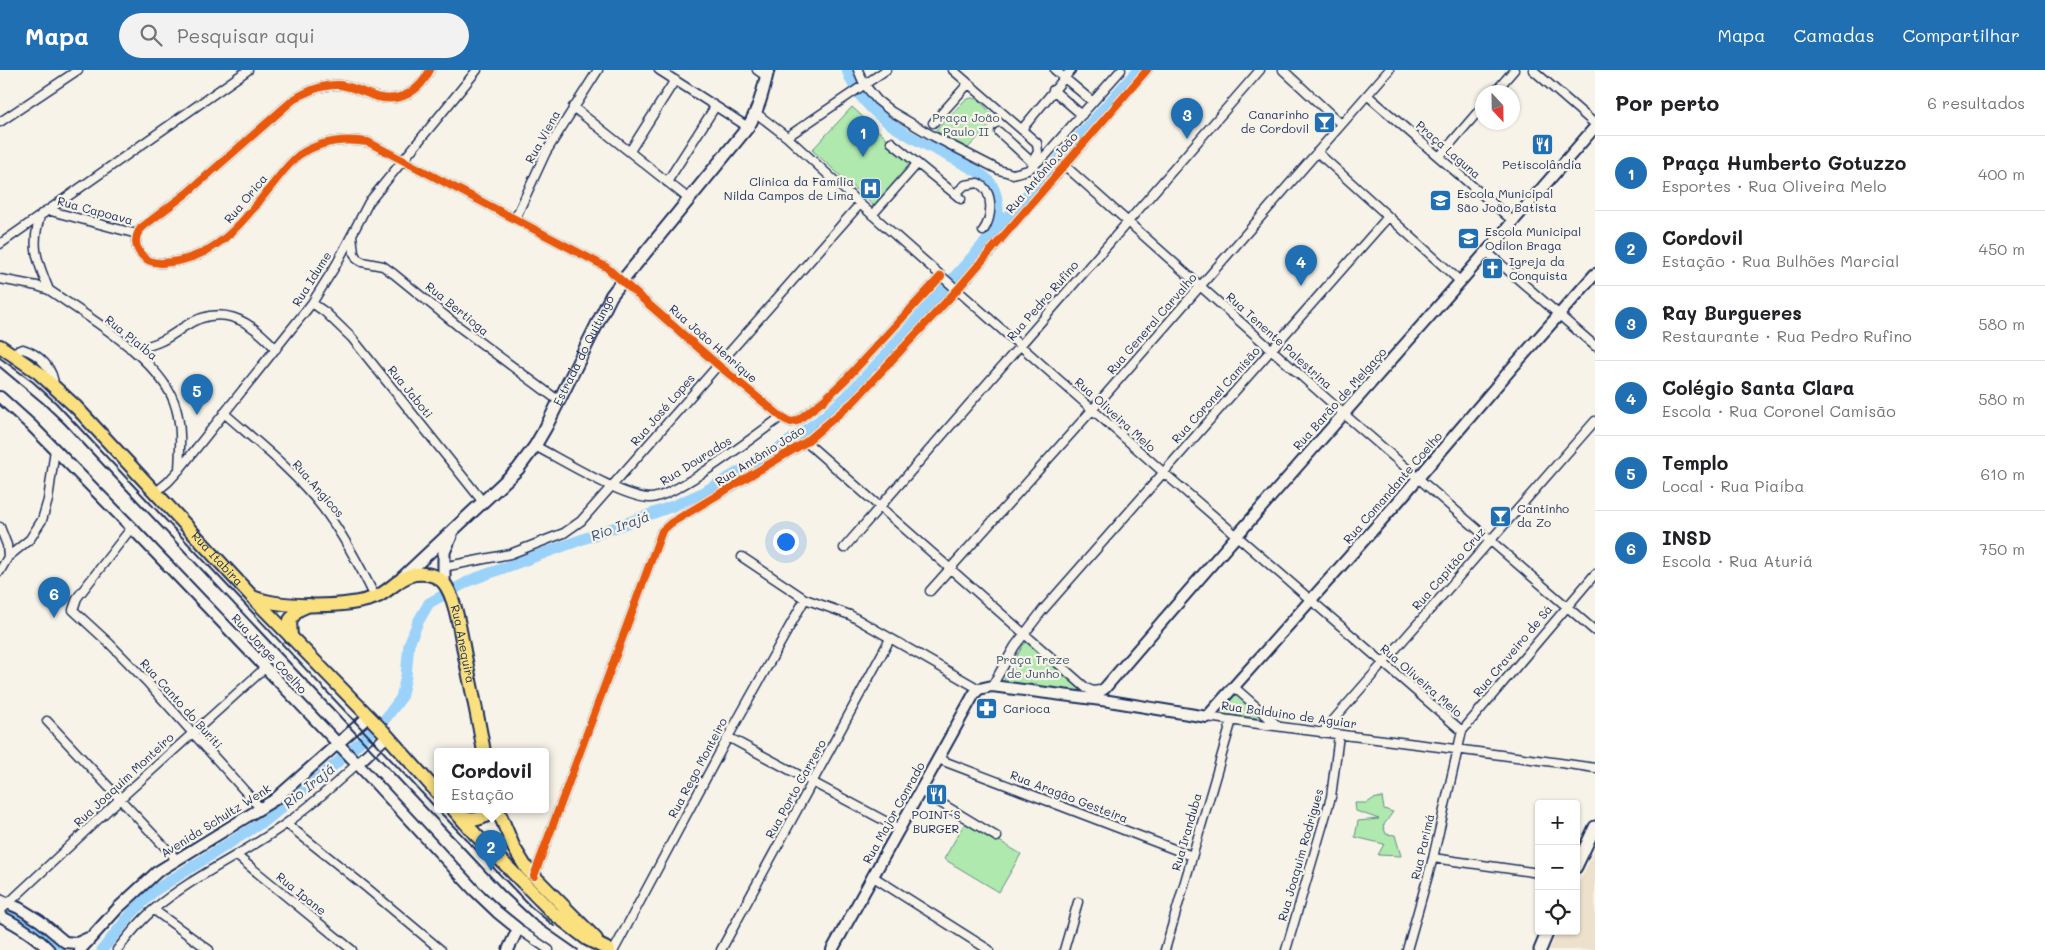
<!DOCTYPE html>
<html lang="pt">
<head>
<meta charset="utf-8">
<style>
	body { margin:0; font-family:Mali,sans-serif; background:#f2f2f2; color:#202124 }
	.controls { position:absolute; right:15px; bottom:15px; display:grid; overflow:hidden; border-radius:5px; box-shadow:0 1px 4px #0004 }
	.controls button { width:45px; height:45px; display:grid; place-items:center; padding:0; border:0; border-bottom:1px solid #e0e0e0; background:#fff; color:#202124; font:25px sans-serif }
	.compass { position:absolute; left:1475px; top:15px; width:45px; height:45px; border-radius:50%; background:#fff; box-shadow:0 1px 4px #0004; rotate:158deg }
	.you { position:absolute; left:785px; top:471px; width:18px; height:18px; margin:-12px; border:4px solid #fff; border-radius:50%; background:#1a73e8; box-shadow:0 0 0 8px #1a73e833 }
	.badge { display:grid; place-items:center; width:32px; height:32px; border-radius:50%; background:#1f6fb2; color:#fff; font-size:16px; font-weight:700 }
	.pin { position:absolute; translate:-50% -41px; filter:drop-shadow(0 1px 2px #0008) }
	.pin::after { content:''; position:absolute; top:26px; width:18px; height:15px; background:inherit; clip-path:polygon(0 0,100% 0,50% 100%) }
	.popup { position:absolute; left:434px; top:678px; width:115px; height:65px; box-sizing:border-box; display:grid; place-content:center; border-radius:5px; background:#fff; filter:drop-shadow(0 1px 4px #0005); font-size:16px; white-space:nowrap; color:#757577 }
	.popup b { font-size:19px; color:#202124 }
	.popup::after { content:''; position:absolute; left:50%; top:100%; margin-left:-10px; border:10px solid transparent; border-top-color:#fff }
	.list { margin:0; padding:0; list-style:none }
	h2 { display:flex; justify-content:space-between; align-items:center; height:65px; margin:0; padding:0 20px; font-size:21px }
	h2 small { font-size:16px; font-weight:400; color:#757577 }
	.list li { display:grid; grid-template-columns:32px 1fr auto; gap:15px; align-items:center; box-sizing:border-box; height:75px; padding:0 20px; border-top:1px solid #e0e0e0 }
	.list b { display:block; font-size:19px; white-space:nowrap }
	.list p { margin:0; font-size:16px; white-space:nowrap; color:#757577 }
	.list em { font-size:16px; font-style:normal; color:#757577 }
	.icon { flex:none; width:28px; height:28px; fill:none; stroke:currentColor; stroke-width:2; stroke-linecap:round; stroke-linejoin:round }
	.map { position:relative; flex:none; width:1595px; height:880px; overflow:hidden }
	header { display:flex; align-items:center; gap:30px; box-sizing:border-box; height:70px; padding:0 25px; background:#1f6fb2; color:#fff }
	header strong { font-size:24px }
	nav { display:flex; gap:28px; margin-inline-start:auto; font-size:18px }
	.search { width:350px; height:45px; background:#f2f2f2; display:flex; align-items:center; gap:12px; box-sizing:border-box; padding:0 18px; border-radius:28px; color:#757577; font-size:19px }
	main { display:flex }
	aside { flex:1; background:#fff }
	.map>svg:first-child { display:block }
	.built { fill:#ede1cc }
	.green { fill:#afe9ad; stroke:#658c86 }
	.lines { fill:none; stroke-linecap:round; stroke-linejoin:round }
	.river { stroke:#9ad2fa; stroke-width:11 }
	.minor-casing { stroke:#1b2f5e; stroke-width:11 }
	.tertiary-casing { stroke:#1b2f5e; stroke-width:14 }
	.secondary-casing { stroke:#1b2f5e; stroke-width:15 }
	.primary-casing { stroke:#1b2f5e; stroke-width:16 }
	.minor { stroke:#f7f3e8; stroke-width:8 }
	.tertiary { stroke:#f7f3e8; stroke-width:10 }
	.secondary { stroke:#f7f3e8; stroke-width:11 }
	.primary { stroke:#fbe080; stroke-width:12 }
	.rail { stroke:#1b2f5e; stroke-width:2 }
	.cycleway-casing { stroke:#f7f3e8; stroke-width:11 }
	.cycleway { stroke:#e8590c; stroke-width:8 }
	.labels { text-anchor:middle; stroke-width:4.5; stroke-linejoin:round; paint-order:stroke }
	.poi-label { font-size:12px; fill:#1b2f5e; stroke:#f7f3e8; text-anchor:start }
	.park-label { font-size:12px; fill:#39546e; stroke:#f7f3e8 }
	.street-label { font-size:12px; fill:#1b2f5e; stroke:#f7f3e8 }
	.water-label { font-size:14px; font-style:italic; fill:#34507d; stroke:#f7f3e8 }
</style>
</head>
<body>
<header>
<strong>Mapa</strong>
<div class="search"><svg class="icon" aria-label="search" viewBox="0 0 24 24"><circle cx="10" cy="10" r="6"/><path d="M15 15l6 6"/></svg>Pesquisar aqui</div>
<nav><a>Mapa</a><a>Camadas</a><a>Compartilhar</a></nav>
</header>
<main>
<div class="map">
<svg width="1595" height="880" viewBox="0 0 1595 880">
	<rect width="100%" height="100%" fill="#f7f3e8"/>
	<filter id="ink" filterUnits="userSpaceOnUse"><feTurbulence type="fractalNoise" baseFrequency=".02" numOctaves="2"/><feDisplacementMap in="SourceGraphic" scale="10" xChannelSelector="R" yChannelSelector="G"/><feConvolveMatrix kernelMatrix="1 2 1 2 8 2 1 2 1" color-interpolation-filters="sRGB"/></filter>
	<g filter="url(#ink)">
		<path class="built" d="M 1595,778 L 1595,880 L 1549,880 L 1558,861 L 1576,861 L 1576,820 Z"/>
		<path class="green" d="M 971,28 L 978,29 L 996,49 L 968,78 L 935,61 L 965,30 Z
			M 852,37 L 915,94 L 875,137 L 812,80 Z
			M 1027,572 L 1032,572 L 1082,618 L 1079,621 L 1003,612 L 1023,575 Z
			M 1236,623 L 1267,649 L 1223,644 L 1221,639 Z
			M 1382,727 L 1384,739 L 1393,742 L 1383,756 L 1386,764 L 1395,765 L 1401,786 L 1378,785 L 1384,774 L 1355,767 L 1358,751 L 1379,749 L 1356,741 L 1355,733 L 1367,733 L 1373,729 Z
			M 966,751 L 1021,784 L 999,822 L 944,789 Z"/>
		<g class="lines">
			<path class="river" d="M 847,0 C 863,49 916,69 958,91 C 970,98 985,104 992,115 C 1000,130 998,144 997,160
				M 4,837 C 24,844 47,862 59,880
				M 102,880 L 132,843 L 154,821 L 269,748 L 338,692 L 386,648 L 401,628 L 406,606 L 409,574 L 418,552 L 429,533 L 471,510 L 673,436 L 702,423 L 776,380 L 820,350 L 845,328 L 879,292 L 1138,0"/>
			<defs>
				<path id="minor" d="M 430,0 C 420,21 400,33 377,27 C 364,23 354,17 340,15 C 322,14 307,21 293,30 L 187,123 L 141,158 C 128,175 143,194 162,193 C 217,190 242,152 273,114 C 281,104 289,93 299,85 C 320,71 343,68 368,72 L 606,197 L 718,295 L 784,349 L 791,352 L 797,351 L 824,330 L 846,309 L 941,206
					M 659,0 L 748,57
					M 757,0 L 767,7
					M 858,0 L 864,14 L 877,30 L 892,42 L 933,66 L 999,100 L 1013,104 L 1028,100 L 1045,86 L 1121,0
					M 953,0 L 1037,73 L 1038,82 L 1032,92
					M 1055,0 L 1093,32
					M 1283,0 L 1341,54
					M 1533,0 L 1595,54
					M 1053,20 L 1082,45
					M 1495,22 L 1514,0
					M 1367,25 L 1514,152
					M 573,37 L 689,129
					M 756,43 L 787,67 L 860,134 L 1163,402 L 1462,661
					M 0,52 L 78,0
					M 933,53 L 968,14
					M 1022,59 L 1071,0
					M 999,62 L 1035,95
					M 787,67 L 886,0
					M 891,72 L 955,124
					M 630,81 L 675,10
					M 1317,82 L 1461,212
					M 1439,87 L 1482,37
					M 1063,94 L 1344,344 L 1595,561
					M 667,112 L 715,37
					M 961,129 L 955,124 L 965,115 L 978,113 C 995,122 992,148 983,161
					M 47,140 L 137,164
					M 41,144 C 30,175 37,191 49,220
					M 872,145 L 917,94
					M 515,149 L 546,82 L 598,0
					M 352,165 L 354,183 L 357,189 L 362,192 L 383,196 L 394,204 L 458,256 L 559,331
					M 0,174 L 248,0
					M 1487,182 L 1595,276
					M 0,209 L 37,216 L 49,220 C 88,247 164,291 176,338 C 182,359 180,379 179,400
					M 312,233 L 325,242 L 352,268 L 483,432
					M 130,278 C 151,278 166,270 182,258 C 220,232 249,249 276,279
					M 10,283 L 23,279 C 39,284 54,299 54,316
					M 224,343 C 258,373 295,402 323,438 C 344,466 360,496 375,527
					M 806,372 L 1086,618 L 1093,621 L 1100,620
					M 535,376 C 562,390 622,427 649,428 C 674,429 757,364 781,347
					M 156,422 L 168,412 L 179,400 L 312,233 L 336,195 L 369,132 L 477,0
					M 0,457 L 7,475 L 8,487
					M 132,457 L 77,528 L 73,540 L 110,574 L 148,613 L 261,739
					M 844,478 L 1260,0
					M 742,487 L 805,529 L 850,545 L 979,619
					M 443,497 L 510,484 L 564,463 L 581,451 L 860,134
					M 0,501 L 8,487 L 30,469 L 42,450 L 48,430 L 55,379
					M 930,521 L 1093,339 L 1389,0
					M 992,616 L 1015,576 L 1042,541 L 1388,147
					M 1234,617 L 1277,655
					M 1207,647 C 1336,665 1466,679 1595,698
					M 47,651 L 177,790
					M 1322,663 L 1595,351
					M 728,667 L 900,759
					M 938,689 L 1192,786
					M 921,721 L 997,767
					M 287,754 L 367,818 L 441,880
					M 237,786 L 352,880
					M 1433,788 L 1539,803
					M 534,806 L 662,461 L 671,453 L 806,372 L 853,332 L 957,220 L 1147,0
					M 872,806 L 989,880
					M 154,840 L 209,880
					M 0,841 L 121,728 L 265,598
					M 518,859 L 549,880
					M 117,880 C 128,866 139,852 153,840 C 193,806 244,784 287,753 C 312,735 334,715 357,694
					M 614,880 L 728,667 L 805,529
					M 721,880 L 890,569
					M 1064,880 L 1078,832
					M 1165,880 L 1232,650
					M 1286,880 L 1331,727 L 1339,665
					M 1407,880 L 1433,788 L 1462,661 L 1595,504"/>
				<path id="tertiary" d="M 0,327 L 31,355 L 132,458 L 367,704 L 475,821 L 497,842 L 518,859 L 508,880
					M 1090,628 L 1105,618 C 1266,429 1433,245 1595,57
					M 357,694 L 387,666
					M 0,830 L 19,838 L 40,851 L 65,872 L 77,873 L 88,868
					M 0,846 C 18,855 35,865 49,880
					M 80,880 L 118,838 L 157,802 L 274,730 L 369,646
					M 832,880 L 974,624 L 979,619 L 992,616 L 1109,631 L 1207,647 L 1396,434 L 1511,299 L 1595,204"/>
				<g id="secondary">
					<path id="s1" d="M 402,508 L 518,399 L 535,376 L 546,357 L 611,226 L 623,210 L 748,57 C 759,39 763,21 768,0"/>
					<path d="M 444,512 L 444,482 L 451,466"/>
					<path d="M 1576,797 L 1595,757"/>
					<path d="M 1540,880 L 1548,861"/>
				</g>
				<g id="primary">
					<path id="s2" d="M 0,276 L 39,303 L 76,337 L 259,534 L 383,661 L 437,722"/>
					<path id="s3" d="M 255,528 C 283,538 348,538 376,527 C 390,521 399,507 415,504 C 425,503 436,504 443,512 C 457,527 462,575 467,596 C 473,625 479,653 484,682"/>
					<path d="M 291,567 L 290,550 L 298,540 L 309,535"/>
					<path d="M 454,740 L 476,765 L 553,843 L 587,869 L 609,880"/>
					<path d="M 498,740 L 514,778 L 527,799 L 596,869"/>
					<path d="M 460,746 C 471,752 484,750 492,740"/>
				</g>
			</defs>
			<use href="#minor" class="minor-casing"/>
			<use href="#tertiary" class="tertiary-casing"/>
			<use href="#secondary" class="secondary-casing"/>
			<use href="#primary" class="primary-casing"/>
			<use href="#minor" class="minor"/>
			<use href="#tertiary" class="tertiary"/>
			<use href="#secondary" class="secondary"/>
			<use href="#primary" class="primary"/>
			<path class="rail" d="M 0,288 L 33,312 L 56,333 L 437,739
				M 0,297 L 43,333 L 64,353 L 504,821 L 535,850 L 578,880
				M 438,740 L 530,836 L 554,856"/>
			<defs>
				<path id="cycleway" d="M 430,0 C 420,21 400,33 377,27 C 364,23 354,17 340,15 C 322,14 307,21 293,30 L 187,123 L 141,158 C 128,175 143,194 162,193 C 217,190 242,152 273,114 C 281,104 289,93 299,85 C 320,71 343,68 368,72 L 606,197 L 718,295 L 784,349 L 791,352 L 797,351 L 824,330 L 846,309 L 941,206
					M 534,806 L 662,461 L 671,453 L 806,372 L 853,332 L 957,220 L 1147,0"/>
			</defs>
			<use href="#cycleway" class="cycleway-casing"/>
			<use href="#cycleway" class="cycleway"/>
		</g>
	</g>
	<defs>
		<symbol id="bar-square" viewBox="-11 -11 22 22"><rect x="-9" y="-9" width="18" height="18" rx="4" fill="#1f6fb2" stroke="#f7f3e8"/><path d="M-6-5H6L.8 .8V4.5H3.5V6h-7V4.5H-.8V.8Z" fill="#fff"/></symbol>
		<symbol id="restaurant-square" viewBox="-11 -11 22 22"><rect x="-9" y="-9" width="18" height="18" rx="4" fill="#1f6fb2" stroke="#f7f3e8"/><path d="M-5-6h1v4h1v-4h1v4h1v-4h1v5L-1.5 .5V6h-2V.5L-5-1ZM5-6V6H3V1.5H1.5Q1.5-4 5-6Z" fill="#fff"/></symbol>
		<symbol id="hospital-square" viewBox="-11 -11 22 22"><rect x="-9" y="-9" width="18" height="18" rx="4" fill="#1f6fb2" stroke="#f7f3e8"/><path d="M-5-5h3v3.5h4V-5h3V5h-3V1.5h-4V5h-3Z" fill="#fff"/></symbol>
		<symbol id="school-square" viewBox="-11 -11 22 22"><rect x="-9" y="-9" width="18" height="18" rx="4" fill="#1f6fb2" stroke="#f7f3e8"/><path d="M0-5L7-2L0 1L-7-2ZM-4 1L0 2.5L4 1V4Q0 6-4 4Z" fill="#fff"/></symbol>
		<symbol id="church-square" viewBox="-11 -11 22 22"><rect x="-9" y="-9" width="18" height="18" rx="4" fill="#1f6fb2" stroke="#f7f3e8"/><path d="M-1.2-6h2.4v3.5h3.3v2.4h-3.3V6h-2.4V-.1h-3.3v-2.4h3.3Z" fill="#fff"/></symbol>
		<symbol id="pharmacy-square" viewBox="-11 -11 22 22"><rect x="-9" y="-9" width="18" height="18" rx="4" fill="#1f6fb2" stroke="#f7f3e8"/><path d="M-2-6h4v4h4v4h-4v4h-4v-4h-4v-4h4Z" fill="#fff"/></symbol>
	</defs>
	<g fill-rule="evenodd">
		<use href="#bar-square" x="1312" y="40" width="25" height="25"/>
		<use href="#restaurant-square" x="1530" y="62" width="25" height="25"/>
		<use href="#hospital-square" x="858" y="106" width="25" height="25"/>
		<use href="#school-square" x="1428" y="118" width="25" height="25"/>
		<use href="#school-square" x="1456" y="156" width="25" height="25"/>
		<use href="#church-square" x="1480" y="186" width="25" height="25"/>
		<use href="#bar-square" x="1488" y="434" width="25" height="25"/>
		<use href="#pharmacy-square" x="974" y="626" width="25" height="25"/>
		<use href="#restaurant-square" x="924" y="712" width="25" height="25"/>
	</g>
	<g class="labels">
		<g class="poi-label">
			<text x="1309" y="49" text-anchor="end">Canarinho<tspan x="1309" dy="14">de Cordovil</tspan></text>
			<text x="1542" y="99" text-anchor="middle">Petiscolândia</text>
			<text x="854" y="116" text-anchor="end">Clínica da Família<tspan x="854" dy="14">Nilda Campos de Lima</tspan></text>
			<text x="1457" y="128">Escola Municipal<tspan x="1457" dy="14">São João Batista</tspan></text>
			<text x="1485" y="166">Escola Municipal<tspan x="1485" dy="14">Odilon Braga</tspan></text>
			<text x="1509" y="196">Igreja da<tspan x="1509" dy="14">Conquista</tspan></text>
			<text x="1517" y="443">Cantinho<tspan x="1517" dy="14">da Zo</tspan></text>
			<text x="1003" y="643">Carioca</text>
			<text x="936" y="749" text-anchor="middle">POINT´S<tspan x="936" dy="14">BURGER</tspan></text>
		</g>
		<g class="park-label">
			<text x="966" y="52">Praça João<tspan x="966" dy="14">Paulo II</tspan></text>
			<text x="1033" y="594">Praça Treze<tspan x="1033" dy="14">de Junho</tspan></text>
		</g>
		<g class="street-label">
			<text transform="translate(543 67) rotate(-61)" y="4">Rua Viena</text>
			<text transform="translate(1448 80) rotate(41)" y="4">Praça Laguna</text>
			<text transform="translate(1042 103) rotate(-49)" y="4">Rua Antônio João</text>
			<text transform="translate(246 129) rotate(-50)" y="4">Rua Orica</text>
			<text transform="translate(95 141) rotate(15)" y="4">Rua Capoava</text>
			<text transform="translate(312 209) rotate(-58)" y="4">Rua Idume</text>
			<text transform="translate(1043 231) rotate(-49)" y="4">Rua Pedro Rufino</text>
			<text transform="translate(457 239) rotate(39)" y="4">Rua Bertioga</text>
			<text transform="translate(1152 254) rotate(-49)" y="4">Rua General Carvalho</text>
			<text transform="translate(131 268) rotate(39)" y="4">Rua Piaíba</text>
			<text transform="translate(1279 271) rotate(42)" y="4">Rua Tenente Palestrina</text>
			<text transform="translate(713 274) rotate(41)" y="4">Rua João Henrique</text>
			<text dy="4" stroke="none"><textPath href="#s1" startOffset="295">Estrada do Quitungo</textPath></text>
			<text transform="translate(410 322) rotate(51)" y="4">Rua Jaboti</text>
			<text transform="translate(1216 325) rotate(-48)" y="4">Rua Coronel Camisão</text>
			<text transform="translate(1340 329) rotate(-48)" y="4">Rua Barão de Melgaço</text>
			<text transform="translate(663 340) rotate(-49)" y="4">Rua José Lopes</text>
			<text transform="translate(1115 345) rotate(42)" y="4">Rua Oliveira Melo</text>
			<text transform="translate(760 386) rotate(-32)" y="4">Rua Antônio João</text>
			<text transform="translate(696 391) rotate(-32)" y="4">Rua Dourados</text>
			<text transform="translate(1393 418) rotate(-49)" y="4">Rua Comandante Coelho</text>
			<text transform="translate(318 419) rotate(49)" y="4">Rua Angicos</text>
			<text dy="4" stroke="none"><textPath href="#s2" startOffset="305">Rua Itabira</textPath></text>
			<text transform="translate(1449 499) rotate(-49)" y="4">Rua Capitão Cruz</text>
			<text dy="4" stroke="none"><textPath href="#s3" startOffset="264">Rua Anequirá</textPath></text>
			<text transform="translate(1513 581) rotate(-50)" y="4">Rua Craveiro de Sá</text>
			<text transform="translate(269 584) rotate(47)" y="4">Rua Jorge Coelho</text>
			<text transform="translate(1421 611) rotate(41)" y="4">Rua Oliveira Melo</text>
			<text transform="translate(181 634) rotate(48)" y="4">Rua Canto do Buriti</text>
			<text transform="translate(1289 645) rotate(8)" y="4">Rua Balduino de Aguiar</text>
			<text transform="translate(698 698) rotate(-62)" y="4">Rua Rego Monteiro</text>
			<text transform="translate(124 710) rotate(-43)" y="4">Rua Joaquim Monteiro</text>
			<text transform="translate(796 719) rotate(-61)" y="4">Rua Porto Carrero</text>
			<text transform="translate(1069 727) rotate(21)" y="4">Rua Aragão Gesteira</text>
			<text transform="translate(894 743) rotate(-61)" y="4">Rua Major Conrado</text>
			<text transform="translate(216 751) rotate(-32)" y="4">Avenida Schultz Wenk</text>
			<text transform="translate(1187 762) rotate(-74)" y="4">Rua Iranduba</text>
			<text transform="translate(1423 777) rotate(-77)" y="4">Rua Parimá</text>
			<text transform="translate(1301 785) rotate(-74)" y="4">Rua Joaquim Rodrigues</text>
			<text transform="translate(301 824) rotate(39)" y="4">Rua Ipane</text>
		</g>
		<g class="water-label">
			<text transform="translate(620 456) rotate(-20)" y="5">Rio Irajá</text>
			<text transform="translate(309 716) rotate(-39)" y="5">Rio Irajá</text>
		</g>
	</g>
</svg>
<div class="controls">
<button>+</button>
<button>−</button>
<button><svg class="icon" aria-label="locate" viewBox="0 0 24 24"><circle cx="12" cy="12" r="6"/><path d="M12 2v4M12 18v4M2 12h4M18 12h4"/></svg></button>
</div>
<svg class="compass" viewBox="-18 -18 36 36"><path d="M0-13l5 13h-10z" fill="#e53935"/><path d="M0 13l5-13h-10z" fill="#757577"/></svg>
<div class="you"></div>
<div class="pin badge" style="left:863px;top:87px">1</div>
<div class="pin badge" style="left:491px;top:801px">2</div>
<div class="popup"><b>Cordovil</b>Estação</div>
<div class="pin badge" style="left:1187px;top:69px">3</div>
<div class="pin badge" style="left:1301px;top:216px">4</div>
<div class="pin badge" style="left:197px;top:345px">5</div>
<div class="pin badge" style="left:54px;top:548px">6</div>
</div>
<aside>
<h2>Por perto<small>6 resultados</small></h2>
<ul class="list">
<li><span class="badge">1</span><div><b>Praça Humberto Gotuzzo</b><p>Esportes · Rua Oliveira Melo</p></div><em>400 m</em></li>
<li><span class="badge">2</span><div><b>Cordovil</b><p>Estação · Rua Bulhões Marcial</p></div><em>450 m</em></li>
<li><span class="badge">3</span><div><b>Ray Burgueres</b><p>Restaurante · Rua Pedro Rufino</p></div><em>580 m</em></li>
<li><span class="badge">4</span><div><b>Colégio Santa Clara</b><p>Escola · Rua Coronel Camisão</p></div><em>580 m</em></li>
<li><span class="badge">5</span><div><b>Templo</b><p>Local · Rua Piaíba</p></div><em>610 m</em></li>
<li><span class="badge">6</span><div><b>INSD</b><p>Escola · Rua Aturiá</p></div><em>750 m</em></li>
</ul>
</aside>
</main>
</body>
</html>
